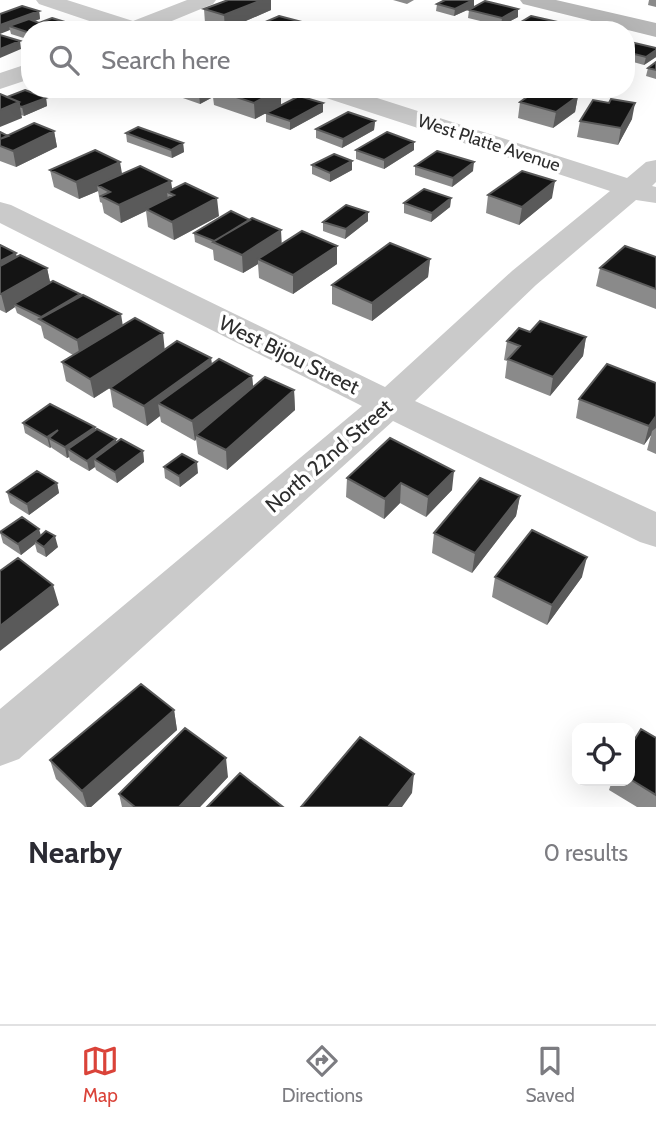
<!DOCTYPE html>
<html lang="en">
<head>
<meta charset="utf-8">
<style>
	body { margin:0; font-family:Cabin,sans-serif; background:#f2f2f3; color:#2b2b33 }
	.controls { position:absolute; right:21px; bottom:21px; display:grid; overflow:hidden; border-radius:14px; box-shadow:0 7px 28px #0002 }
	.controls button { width:63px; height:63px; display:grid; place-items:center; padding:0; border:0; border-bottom:2px solid #e1e1e2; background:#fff; color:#2b2b33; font:35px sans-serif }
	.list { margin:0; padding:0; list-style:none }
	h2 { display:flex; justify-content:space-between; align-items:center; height:91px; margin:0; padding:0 28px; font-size:30px }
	h2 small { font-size:23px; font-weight:400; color:#7c7c81 }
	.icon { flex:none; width:38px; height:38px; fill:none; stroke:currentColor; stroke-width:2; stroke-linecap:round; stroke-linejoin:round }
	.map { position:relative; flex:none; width:656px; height:807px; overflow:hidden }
	.search { position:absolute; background:#fff; box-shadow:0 7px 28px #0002; left:21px; right:21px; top:21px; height:77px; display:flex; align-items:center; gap:18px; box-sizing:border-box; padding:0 24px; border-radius:28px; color:#7c7c81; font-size:26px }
	.sheet { height:217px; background:#fff }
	nav { display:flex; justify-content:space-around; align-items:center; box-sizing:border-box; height:98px; border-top:2px solid #e1e1e2; background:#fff; font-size:19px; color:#7c7c81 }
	nav a { display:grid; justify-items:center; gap:4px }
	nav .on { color:#da4339 }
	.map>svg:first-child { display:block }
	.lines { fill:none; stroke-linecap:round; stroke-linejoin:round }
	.street { fill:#cacaca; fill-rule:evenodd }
	.secondary { fill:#b7b7b7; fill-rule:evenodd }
	.wall { fill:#8a8a8a }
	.shaded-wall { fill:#5a5a5a }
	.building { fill:#141414; stroke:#5a5a5a; stroke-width:2 }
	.labels { text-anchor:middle; stroke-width:7; stroke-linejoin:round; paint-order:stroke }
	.far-street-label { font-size:18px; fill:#2d2d2d; stroke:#fff }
	.street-label { font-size:21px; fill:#2d2d2d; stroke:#fff }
</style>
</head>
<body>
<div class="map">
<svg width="656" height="807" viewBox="0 0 656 807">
	<rect width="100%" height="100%" fill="#fff"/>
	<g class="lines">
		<path class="street" d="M 36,0 L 67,0 L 133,21 L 187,0 L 216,0 L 213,4 L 150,30 L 116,30 L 39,4 Z
			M 30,63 L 30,79 L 0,89 L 0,73 Z
			M 311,89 L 349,89 L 627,178 L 646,162 L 656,160 L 656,182 L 652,186 L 656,187 L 656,203 L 636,200 L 536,285 L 415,401 L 656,512 L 656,547 L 640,542 L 393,421 L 19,759 L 0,766 L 0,709 L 362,406 L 0,223 L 0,202 L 11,205 L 385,387 L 512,271 L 610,191 L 314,94 Z"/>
		<path class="secondary" d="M 520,0 L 556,0 L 656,23 L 656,37 L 523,4 Z"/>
	</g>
	<path class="wall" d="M 393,0 L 414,0 L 407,4 Z
		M 445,0 L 474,0 L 474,7 L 454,16 L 436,11 L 437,4 Z
		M 649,0 L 656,0 L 656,7 L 648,5 Z
		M 204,9 L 271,10 L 225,30 L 205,23 Z
		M 469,10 L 518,17 L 501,26 L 468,18 Z
		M 39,11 L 40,19 L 34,21 L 39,23 L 68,23 L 69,30 L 30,30 L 30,40 L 11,34 L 10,30 L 0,14 Z
		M 626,41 L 656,48 L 656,57 L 644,65 L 626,60 Z
		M 656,62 L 656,79 L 646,76 L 648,68 Z
		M 180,89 L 281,89 L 281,105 L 255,119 L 214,105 L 213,97 L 200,104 L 180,97 Z
		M 449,89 L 482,89 L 472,96 Z
		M 578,96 L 575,112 L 553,128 L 518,118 L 520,102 Z
		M 7,97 L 46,98 L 47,106 L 24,116 L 21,115 L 22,118 Z
		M 323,103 L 323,112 L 290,130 L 266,122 L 266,113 Z
		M 632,119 L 618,145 L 577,137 L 580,121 Z
		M 375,121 L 374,130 L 342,148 L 316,138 L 316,129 Z
		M 54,131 L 57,147 L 16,167 L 0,161 L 0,132 L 8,136 Z
		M 126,133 L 183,143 L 184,152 L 172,158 L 127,142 Z
		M 356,150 L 414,150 L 384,169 L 356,159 Z
		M 312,165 L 352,170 L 330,182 L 312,174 Z
		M 415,166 L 473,171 L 452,187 L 415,175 Z
		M 50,170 L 122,174 L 172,189 L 219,216 L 174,240 L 148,227 L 146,211 L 121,223 L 104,213 L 102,203 L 100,202 L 98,191 L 79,199 L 54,187 Z
		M 488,195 L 552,198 L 519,225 L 486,213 Z
		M 451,198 L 450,207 L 431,222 L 404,213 L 404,203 Z
		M 368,221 L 345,239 L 323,231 L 323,222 Z
		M 194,233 L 282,244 L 337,246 L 337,264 L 293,294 L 259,278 L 258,264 L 243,273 L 214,260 L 213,250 L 195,242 Z
		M 0,245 L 17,257 L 47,268 L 50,283 L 80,296 L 122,326 L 165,350 L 211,358 L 212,364 L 252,376 L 253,387 L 294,390 L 295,410 L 227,470 L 198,454 L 196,439 L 195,441 L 161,422 L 160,416 L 147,426 L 113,407 L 110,388 L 94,398 L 66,381 L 62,362 L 73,355 L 44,338 L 41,326 L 17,313 L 15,307 L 6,313 L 0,310 Z
		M 656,257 L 656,309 L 596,286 L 600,268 Z
		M 430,259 L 428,277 L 372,321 L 332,304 L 332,285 Z
		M 530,332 L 586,337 L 583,356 L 550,396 L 505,378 L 507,361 L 504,360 L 507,341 Z
		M 656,383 L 656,454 L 647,450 L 651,435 L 644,445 L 576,418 L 579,399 Z
		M 23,423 L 95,427 L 95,430 L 117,442 L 143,451 L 144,462 L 117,483 L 96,470 L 95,467 L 89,471 L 70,460 L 69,457 L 67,458 L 52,448 L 51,447 L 50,448 L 25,433 Z
		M 390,438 L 452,490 L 426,517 L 400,503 L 384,519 L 346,497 L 347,478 Z
		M 164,467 L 198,473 L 180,487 L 165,478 Z
		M 57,483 L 59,493 L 29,515 L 10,503 L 7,492 Z
		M 520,496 L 516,516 L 472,573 L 432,553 L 434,533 Z
		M 0,532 L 41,536 L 58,547 L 46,557 L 37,552 L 35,544 L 21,555 L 3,543 Z
		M 495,577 L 582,577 L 547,625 L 492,597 Z
		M 174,710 L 177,730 L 91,807 L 85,807 L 56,779 L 50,760 Z
		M 656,738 L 656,807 L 637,807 L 609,790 L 612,781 L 630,781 L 630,747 Z
		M 228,777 L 200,807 L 122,807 L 119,794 Z"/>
	<path class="shaded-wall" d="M 262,0 L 271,0 L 271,10 L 225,30 L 224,15 Z
		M 473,0 L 474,0 L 474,7 L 454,16 L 455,9 Z
		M 518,9 L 518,17 L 501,26 L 502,18 Z
		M 39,11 L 40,19 L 15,28 L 9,26 L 10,30 L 0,34 L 0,25 Z
		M 302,22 L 301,30 L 284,30 Z
		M 68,23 L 69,30 L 51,30 Z
		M 562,23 L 561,30 L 551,30 Z
		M 20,41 L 21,49 L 0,58 L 0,49 Z
		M 656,50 L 656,57 L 644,65 L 646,57 Z
		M 212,89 L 213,97 L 200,104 L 199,95 Z
		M 281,89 L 281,105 L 255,119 L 254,103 Z
		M 473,89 L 482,89 L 472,96 Z
		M 578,96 L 575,112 L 553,128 L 556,112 Z
		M 46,98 L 47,106 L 24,116 L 22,107 Z
		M 19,102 L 22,118 L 0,127 L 0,110 Z
		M 323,103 L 323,112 L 290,130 L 290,121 Z
		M 635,103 L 632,119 L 618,145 L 621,128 Z
		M 375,121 L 374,130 L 342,148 L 343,139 Z
		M 54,131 L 57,147 L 16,167 L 13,151 Z
		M 414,142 L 414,150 L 384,169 L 384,160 Z
		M 183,143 L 184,152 L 172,158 L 171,150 Z
		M 352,161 L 352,170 L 330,182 L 330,173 Z
		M 120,162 L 123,179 L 97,185 L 98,191 L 79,199 L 76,182 Z
		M 474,162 L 473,171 L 452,187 L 453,178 Z
		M 171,181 L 173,194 L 167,192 L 168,200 L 146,209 L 146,211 L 121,223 L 119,205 Z
		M 555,181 L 552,198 L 519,225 L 522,207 Z
		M 217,198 L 219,216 L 174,240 L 172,222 Z
		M 451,198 L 450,207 L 431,222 L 432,213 Z
		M 368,212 L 368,221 L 345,239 L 346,229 Z
		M 281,230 L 282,248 L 258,259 L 258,264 L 243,273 L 242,255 Z
		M 337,246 L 337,264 L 293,294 L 293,275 Z
		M 16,253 L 20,271 L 0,281 L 0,261 Z
		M 430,259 L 428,277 L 372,321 L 372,303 Z
		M 47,268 L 51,286 L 14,304 L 15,307 L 6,313 L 1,294 Z
		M 121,314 L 124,333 L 80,359 L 77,340 Z
		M 163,333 L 165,352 L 94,398 L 90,379 Z
		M 586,337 L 583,356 L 550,396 L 553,377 Z
		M 211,358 L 213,377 L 158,403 L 160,416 L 147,426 L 144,406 Z
		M 252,376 L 254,395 L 196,435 L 196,439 L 195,441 L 192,421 Z
		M 294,390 L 295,410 L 227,470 L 226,450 Z
		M 656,416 L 656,428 L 652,431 L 651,435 L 644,445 L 649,426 Z
		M 95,427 L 97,438 L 68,449 L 69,457 L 67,458 L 65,447 Z
		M 58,430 L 49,438 L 51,447 L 50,448 L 47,437 Z
		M 116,439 L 118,450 L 94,459 L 95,467 L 89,471 L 87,461 Z
		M 143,451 L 144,462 L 117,483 L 115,472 Z
		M 197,462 L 198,473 L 180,487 L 179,476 Z
		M 454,471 L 452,490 L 426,517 L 428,497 Z
		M 57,483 L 59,493 L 29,515 L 27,504 Z
		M 401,483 L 400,503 L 384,519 L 385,499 Z
		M 520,496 L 516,516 L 472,573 L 475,553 Z
		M 39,529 L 42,539 L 35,541 L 35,544 L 21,555 L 18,544 Z
		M 55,536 L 58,547 L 46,557 L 44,547 Z
		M 587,557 L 582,577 L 547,625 L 552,605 Z
		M 53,585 L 59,605 L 0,651 L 0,626 Z
		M 174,710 L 177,730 L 91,807 L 87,807 L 82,791 Z
		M 226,758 L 228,777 L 200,807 L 179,807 Z
		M 414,774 L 412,793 L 402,807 L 388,807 Z"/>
	<path class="building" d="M 228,0 L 262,0 L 224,15 L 204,9 Z
		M 445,0 L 473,0 L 455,9 L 437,4 Z
		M 485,1 L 518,9 L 502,18 L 469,10 Z
		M 22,6 L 39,11 L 0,25 L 0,14 Z
		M 279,16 L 302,22 L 284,30 L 247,30 Z
		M 531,16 L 562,23 L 551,30 L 520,30 L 511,28 Z
		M 52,18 L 68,23 L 51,30 L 30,30 L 30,33 L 9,26 L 29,19 L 39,23 Z
		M 0,35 L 20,41 L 0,49 Z
		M 626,41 L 656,48 L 656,50 L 646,57 L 626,52 Z
		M 656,62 L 656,70 L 648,68 Z
		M 182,89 L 212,89 L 199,95 Z
		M 212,89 L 280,89 L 254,103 Z
		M 538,89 L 553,89 L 578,96 L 556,112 L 520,102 Z
		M 25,90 L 46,98 L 22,107 L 19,106 L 19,102 L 7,97 Z
		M 0,94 L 19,102 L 0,110 Z
		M 299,96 L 323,103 L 290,121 L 266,113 Z
		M 611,99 L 635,103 L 621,128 L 580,121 L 593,100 L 609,103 Z
		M 348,112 L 375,121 L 343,139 L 316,129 Z
		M 34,123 L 54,131 L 13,151 L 0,146 L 0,139 Z
		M 138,127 L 183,143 L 171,150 L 126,133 Z
		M 0,132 L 8,136 L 0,139 Z
		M 387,132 L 414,142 L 384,160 L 356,150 Z
		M 95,150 L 120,162 L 76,182 L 50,170 Z
		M 437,151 L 474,162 L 453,178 L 415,166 Z
		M 334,154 L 352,161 L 330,173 L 312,165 Z
		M 140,166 L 171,181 L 119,205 L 101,196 L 110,192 L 97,185 Z
		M 522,171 L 555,181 L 522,207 L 488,195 Z
		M 185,183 L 217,198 L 172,222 L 146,209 L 174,195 L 167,192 Z
		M 424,189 L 451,198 L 432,213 L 404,203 Z
		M 346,205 L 368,212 L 346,229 L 323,222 Z
		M 231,211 L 250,220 L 214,241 L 194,233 Z
		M 252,218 L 281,230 L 242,255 L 213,242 Z
		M 302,231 L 337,246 L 293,275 L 258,259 Z
		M 390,243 L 430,259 L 372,303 L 332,285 Z
		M 0,245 L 16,253 L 0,261 Z
		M 625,246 L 656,257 L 656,289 L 600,268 Z
		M 20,255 L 47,268 L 1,294 L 0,294 L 0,266 Z
		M 53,281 L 80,294 L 41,317 L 14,304 Z
		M 83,295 L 121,314 L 77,340 L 39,319 Z
		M 135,318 L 163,333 L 90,379 L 62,362 Z
		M 540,321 L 586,337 L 553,377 L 508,359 L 520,346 L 507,341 L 519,328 L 530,332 Z
		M 177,341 L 211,358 L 144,406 L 110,388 Z
		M 219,359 L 252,376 L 192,421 L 158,403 Z
		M 607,364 L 656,383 L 656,416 L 649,426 L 579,399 Z
		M 265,377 L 294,390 L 226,450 L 196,435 Z
		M 50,404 L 95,427 L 65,447 L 49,438 L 58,430 L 47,437 L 23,423 Z
		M 97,429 L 116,439 L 87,461 L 68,449 Z
		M 390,438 L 454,471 L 428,497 L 401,483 L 385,499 L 347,478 Z
		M 121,439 L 143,451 L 115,472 L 94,459 Z
		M 182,454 L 197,462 L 179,476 L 164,467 Z
		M 37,471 L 57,483 L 27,504 L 7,492 Z
		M 480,478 L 520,496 L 475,553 L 434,533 Z
		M 22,517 L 39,529 L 18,544 L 0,532 Z
		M 532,530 L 587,557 L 552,605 L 495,577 Z
		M 46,531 L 55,536 L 44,547 L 35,541 Z
		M 18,558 L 53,585 L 0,626 L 0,571 Z
		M 141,684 L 174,710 L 82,791 L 50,760 Z
		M 185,728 L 226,758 L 179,807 L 135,807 L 119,794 Z
		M 641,729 L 656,738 L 656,795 L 630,779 L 630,747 Z
		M 360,737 L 414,774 L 388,807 L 301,807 Z
		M 240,773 L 283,807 L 207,807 Z"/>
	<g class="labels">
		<g class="far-street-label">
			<text transform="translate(489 143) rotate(18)" y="6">West Platte Avenue</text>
		</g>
		<g class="street-label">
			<text transform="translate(289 355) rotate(26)" y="7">West Bijou Street</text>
			<text transform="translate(329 456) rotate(-41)" y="7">North 22nd Street</text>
		</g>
	</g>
</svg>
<div class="controls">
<button><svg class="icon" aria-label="locate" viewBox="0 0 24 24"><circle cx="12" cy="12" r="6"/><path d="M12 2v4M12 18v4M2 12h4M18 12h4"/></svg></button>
</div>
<div class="search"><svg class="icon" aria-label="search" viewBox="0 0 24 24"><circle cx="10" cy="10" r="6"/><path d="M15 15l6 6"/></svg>Search here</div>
</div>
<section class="sheet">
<h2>Nearby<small>0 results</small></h2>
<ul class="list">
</ul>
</section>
<nav>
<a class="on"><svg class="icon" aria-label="map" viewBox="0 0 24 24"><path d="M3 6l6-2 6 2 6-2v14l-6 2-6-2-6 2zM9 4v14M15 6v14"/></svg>Map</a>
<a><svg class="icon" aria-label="directions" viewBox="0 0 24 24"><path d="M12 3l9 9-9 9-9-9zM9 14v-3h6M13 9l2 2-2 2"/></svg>Directions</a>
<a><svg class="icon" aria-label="saved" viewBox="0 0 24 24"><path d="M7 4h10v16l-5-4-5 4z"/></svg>Saved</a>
</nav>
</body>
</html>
